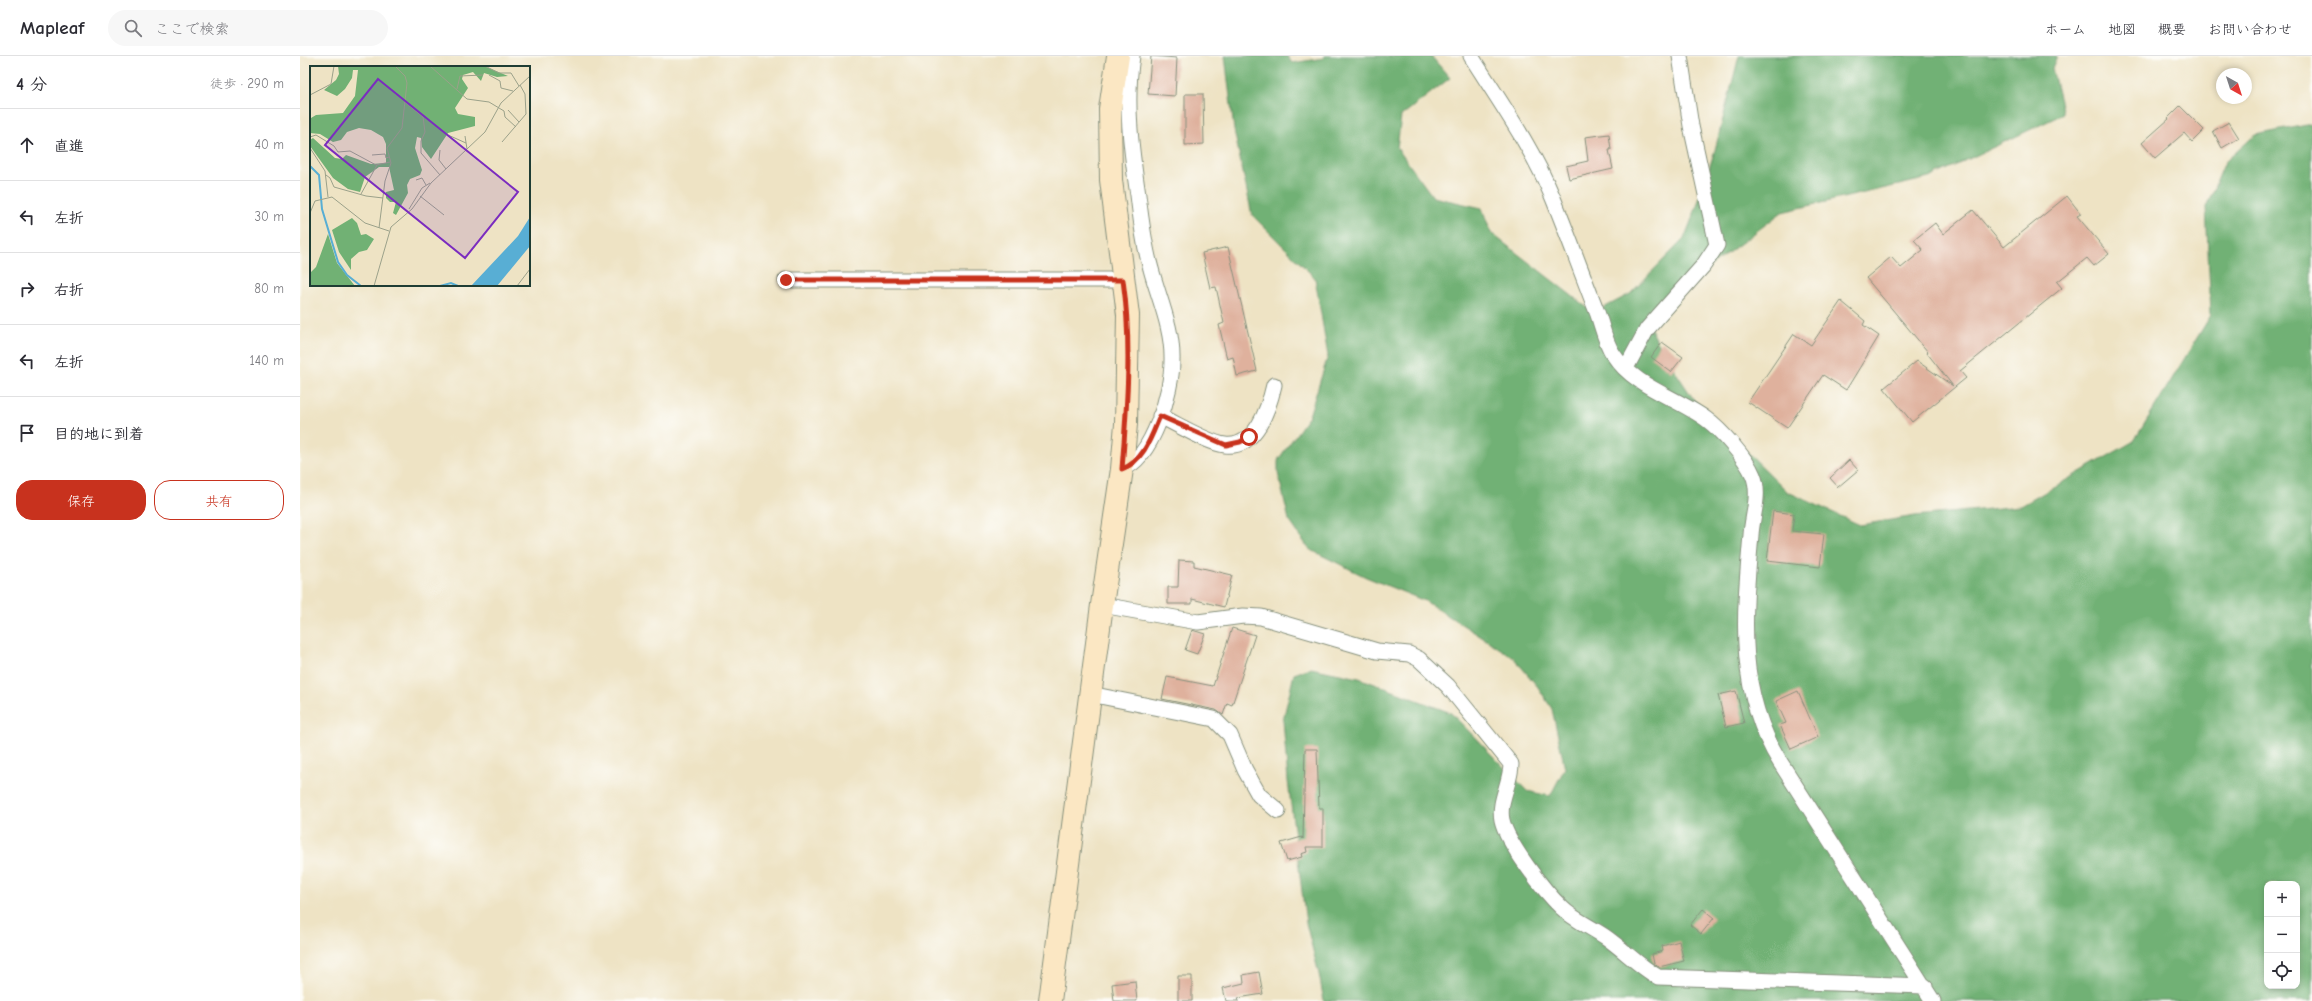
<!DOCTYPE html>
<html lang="ja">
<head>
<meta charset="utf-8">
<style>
	body { margin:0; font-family:"Comic Neue","Klee One",sans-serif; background:#f7f7f7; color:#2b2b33 }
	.controls { position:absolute; right:12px; bottom:12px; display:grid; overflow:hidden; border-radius:8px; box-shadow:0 2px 6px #0003 }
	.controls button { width:36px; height:36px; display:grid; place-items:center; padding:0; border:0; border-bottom:1px solid #e1e1e2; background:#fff; color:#2b2b33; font:20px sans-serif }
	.compass { position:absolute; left:1916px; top:12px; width:36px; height:36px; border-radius:50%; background:#fff; box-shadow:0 2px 6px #0003; rotate:141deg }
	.stop { position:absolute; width:12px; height:12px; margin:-9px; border:3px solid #c8321e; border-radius:50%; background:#fff }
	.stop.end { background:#c8321e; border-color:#fff; box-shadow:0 1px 4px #0008 }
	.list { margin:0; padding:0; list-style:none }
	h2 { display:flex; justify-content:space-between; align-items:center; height:52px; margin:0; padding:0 16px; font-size:17px }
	h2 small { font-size:13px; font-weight:400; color:#7c7c81 }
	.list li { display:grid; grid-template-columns:26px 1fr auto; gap:12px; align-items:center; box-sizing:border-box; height:72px; padding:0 16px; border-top:1px solid #e1e1e2 }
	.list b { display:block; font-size:15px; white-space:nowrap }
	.list em { font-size:13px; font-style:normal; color:#7c7c81 }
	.actions { display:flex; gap:8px; padding:12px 16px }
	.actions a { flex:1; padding:9px 0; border:1px solid #c8321e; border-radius:16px; text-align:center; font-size:14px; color:#c8321e }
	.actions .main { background:#c8321e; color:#fff }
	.icon { flex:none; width:22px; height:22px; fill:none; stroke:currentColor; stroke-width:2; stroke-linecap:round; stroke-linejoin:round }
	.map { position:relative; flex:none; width:2012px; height:945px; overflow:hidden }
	header { display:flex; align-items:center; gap:24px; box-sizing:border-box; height:56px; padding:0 20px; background:#fff; border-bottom:1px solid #e1e1e2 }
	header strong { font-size:19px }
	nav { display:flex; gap:22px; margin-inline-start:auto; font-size:14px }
	.search { width:280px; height:36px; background:#f7f7f7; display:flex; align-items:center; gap:10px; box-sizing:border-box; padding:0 14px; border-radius:22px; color:#7c7c81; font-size:15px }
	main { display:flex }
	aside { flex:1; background:#fff }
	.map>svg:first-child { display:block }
	.forest { fill:#71b174; stroke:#487754; fill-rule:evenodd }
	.building { fill:#dfb19d }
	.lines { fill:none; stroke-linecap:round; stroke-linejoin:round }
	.street-casing { stroke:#86907c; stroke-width:17 }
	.secondary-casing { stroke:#86907c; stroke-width:24 }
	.street { stroke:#fff; stroke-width:15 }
	.secondary { stroke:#fbe7c3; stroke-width:22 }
	.route { stroke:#c8321e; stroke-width:5 }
	.inset-river { fill:none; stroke:#58aed4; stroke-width:2 }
	.inset-road { fill:none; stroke:#9ba18a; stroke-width:1 }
	.view { fill:#7b2cbf; fill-opacity:0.15; stroke:#7b2cbf; stroke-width:2 }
	.inset-edge { fill:none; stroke:#1f3d34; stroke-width:2 }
</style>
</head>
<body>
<header>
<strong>Mapleaf</strong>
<div class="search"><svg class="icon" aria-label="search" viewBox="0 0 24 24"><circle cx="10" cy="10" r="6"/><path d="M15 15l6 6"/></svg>ここで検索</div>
<nav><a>ホーム</a><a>地図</a><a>概要</a><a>お問い合わせ</a></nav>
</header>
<main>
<aside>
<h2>4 分<small>徒歩 · 290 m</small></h2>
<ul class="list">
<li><svg class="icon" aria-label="ahead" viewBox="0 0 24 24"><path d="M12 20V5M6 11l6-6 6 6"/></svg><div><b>直進</b></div><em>40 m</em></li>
<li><svg class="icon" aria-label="left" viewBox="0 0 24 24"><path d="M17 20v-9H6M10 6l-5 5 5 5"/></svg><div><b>左折</b></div><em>30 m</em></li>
<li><svg class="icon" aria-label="right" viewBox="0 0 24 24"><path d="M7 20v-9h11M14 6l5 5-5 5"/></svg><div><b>右折</b></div><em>80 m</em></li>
<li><svg class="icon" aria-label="left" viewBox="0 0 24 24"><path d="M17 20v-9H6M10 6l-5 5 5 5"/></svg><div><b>左折</b></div><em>140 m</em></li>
<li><svg class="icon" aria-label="arrive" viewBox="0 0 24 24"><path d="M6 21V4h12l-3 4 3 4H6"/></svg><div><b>目的地に到着</b></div></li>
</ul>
<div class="actions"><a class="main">保存</a><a>共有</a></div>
</aside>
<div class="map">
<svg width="2012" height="945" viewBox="0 0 2012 945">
	<rect width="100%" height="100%" fill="#fdfcf7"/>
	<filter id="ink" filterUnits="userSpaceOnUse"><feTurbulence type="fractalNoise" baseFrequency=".025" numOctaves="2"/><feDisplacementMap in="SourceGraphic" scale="8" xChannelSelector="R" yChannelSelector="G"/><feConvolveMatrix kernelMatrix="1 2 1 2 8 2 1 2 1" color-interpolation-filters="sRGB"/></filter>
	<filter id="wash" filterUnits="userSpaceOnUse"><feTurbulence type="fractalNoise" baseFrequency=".012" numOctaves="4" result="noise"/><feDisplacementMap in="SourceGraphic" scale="16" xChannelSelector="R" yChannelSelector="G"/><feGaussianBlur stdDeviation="0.9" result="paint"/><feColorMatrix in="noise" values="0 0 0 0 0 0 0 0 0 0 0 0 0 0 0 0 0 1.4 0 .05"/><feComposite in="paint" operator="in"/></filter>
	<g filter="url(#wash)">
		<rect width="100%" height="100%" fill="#eee3c4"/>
		<path class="forest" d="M 925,0 L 987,0 L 992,7 L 1024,2 L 1025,0 L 1131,0 L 1150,22 L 1101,60 L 1097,92 L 1133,141 L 1182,152 L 1191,177 L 1294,257 L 1330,238 L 1384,183 L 1397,150 L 1415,94 L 1439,0 L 1757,0 L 1752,12 L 1763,58 L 1629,122 L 1482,156 L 1387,228 L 1350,271 L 1362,295 L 1394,344 L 1488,436 L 1560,469 L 1615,460 L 1721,450 L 1834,385 L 1911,259 L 1906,151 L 1925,106 L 1955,79 L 2012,68 L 2012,945 L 1024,945 L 1019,918 L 1006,867 L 988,725 L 983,664 L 994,618 L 1011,612 L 1059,622 L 1151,657 L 1227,735 L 1250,740 L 1265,712 L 1252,653 L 1238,631 L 1213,601 L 1125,545 L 1066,521 L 1009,493 L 989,464 L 978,417 L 978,404 L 1009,360 L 1028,300 L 1015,222 L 952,159 L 934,74 ZM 1967,828 L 1997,828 L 1997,930 L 1967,930 Z"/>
		<g id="blocks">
			<path class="building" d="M 851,0 L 877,2 L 875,40 L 848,38 Z
				M 885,38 L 903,38 L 904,88 L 885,89 Z
				M 1880,50 L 1904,74 L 1892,86 L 1884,77 L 1855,102 L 1842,87 L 1869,63 L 1868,62 Z
				M 1929,66 L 1939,82 L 1922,92 L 1913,75 Z
				M 1309,78 L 1311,94 L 1309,94 L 1313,113 L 1269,123 L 1266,110 L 1288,105 L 1285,81 Z
				M 1767,140 L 1781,158 L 1777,160 L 1809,198 L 1794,210 L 1787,202 L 1757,226 L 1762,232 L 1660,315 L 1666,322 L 1612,366 L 1584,332 L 1617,305 L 1653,330 L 1627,297 L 1628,296 L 1566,222 L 1591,201 L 1601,212 L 1623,194 L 1614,184 L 1635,167 L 1643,178 L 1673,154 L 1704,191 Z
				M 928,191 L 957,315 L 937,320 L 933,301 L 927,303 L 919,269 L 924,267 L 916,231 L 910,232 L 902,197 Z
				M 1541,245 L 1565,265 L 1563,269 L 1579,280 L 1546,334 L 1523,319 L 1487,372 L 1448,346 L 1494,278 L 1511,289 Z
				M 1362,286 L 1383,301 L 1371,316 L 1351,301 Z
				M 1549,404 L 1558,414 L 1538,431 L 1530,422 Z
				M 1473,455 L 1494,458 L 1492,475 L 1524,478 L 1520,511 L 1467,505 Z
				M 879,504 L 894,505 L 894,510 L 932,519 L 924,551 L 892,543 L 892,548 L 868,548 L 868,531 L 878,531 Z
				M 932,572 L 955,579 L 932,649 L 927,647 L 923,659 L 916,654 L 862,643 L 867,621 L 913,630 Z
				M 892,574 L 905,578 L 897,598 L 885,594 Z
				M 1436,635 L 1444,667 L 1426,671 L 1418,639 Z
				M 1498,635 L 1518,681 L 1491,693 L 1480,669 L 1486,667 L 1476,645 Z
				M 1005,693 L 1017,693 L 1019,752 L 1023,752 L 1023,791 L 1006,791 L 1007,796 L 1001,798 L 1002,801 L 987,805 L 981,787 L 1002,781 L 1003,783 Z
				M 1403,853 L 1414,862 L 1401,878 L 1390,869 Z
				M 1379,885 L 1384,905 L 1359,911 L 1354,908 L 1352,898 L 1363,895 L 1362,890 Z
				M 959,916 L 963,938 L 938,942 L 939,945 L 926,945 L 923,932 L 944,927 L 943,919 Z
				M 878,920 L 892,920 L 892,945 L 878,945 Z
				M 835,925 L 837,945 L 814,945 L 812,928 Z"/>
		</g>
	</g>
	<g filter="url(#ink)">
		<use href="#blocks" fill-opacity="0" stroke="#86907c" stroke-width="1"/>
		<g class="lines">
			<defs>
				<path id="street" d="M 1171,0 C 1200,46 1232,91 1253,142 C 1268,179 1282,218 1297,256 C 1302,269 1305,286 1313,298 C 1334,331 1376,341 1406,363 C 1421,374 1446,402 1453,419 C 1461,438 1452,460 1451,479 C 1444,559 1436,634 1480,706 L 1633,945
					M 486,224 L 823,224
					M 1326,312 L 1347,273 L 1403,210 L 1417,189 L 1391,70 L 1380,0
					M 860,360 C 877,368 908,387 925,389 C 956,393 969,351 974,329
					M 822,413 C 853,402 872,335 872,305 C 873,273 859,243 851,213 C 844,189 841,164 838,139 C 831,93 825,46 832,0
					M 802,549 L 898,566 L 943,560 L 961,561 L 1077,595 L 1109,598 L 1119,603 L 1148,630 L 1211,708 C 1211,727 1198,745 1202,764 C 1207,787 1244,835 1262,852 C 1274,864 1293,872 1307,882 C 1325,895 1339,910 1358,921 L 1625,930
					M 790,638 L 914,663 L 930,679 L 945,714 L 959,739 L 978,755"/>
				<path id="secondary" d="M 750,945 L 802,549 L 822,413 L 826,368 L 828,259 L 811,124 L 810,53 L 818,0"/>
			</defs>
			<use href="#street" class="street-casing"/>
			<use href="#secondary" class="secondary-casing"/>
			<use href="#street" class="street"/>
			<use href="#secondary" class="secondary"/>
		</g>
	</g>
	<g class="lines" filter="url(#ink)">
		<path class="route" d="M 486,224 L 823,224 C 832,287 827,350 822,413 C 844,405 852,379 860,360 L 926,389 L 940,386 L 949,381"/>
	</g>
	<g transform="translate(10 10)">
		<rect width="220" height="220" fill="#eee3c4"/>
		<path d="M 28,0 L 174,0 L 198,10 L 187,11 L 174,7 L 171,15 L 163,6 L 153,9 L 152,13 L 158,22 L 145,42 L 148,48 L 165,51 L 165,60 L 138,67 L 121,93 L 112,81 L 111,72 L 107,71 L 105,82 L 112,104 L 110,109 L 100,113 L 97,119 L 98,127 L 86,149 L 83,147 L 86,136 L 80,136 L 76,132 L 76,126 L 84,124 L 79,101 L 69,101 L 55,111 L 50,126 L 38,123 L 23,112 L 0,80 L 0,74 L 3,72 L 25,92 L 32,93 L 36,89 L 61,98 L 76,97 L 76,78 L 73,71 L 61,64 L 49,62 L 37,66 L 31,74 L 23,76 L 10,68 L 0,67 L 1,52 L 6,49 L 33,47 L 45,30 L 48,4 L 43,4 L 42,12 L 35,23 L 27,30 L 14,24 L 26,14 L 29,8 ZM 42,152 L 47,157 L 51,169 L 56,168 L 64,173 L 57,184 L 49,186 L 41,193 L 41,204 L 29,186 L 22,164 ZM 18,168 L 27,197 L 45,220 L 0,220 L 0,207 L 6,201 Z" fill="#71b174"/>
		<path d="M 220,151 L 220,180 L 187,220 L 161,220 L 208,170 Z" fill="#58aed4"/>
		<path class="inset-river" d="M 0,100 L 9,109 L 12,143 L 28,196 L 37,209 L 51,220M 130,220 L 141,217 L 148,220"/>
		<path class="inset-road" d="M 120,0 L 157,33 L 179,36 L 194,45 L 195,51 L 206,61M 175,0 L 189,7 L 201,7 L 209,20M 179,9 L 190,15 L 191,22 L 203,25M 147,23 L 150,10 L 173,9M 0,29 L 21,18 L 24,0M 95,36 L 113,51 L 115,66 L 111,75 L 111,87 L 130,109M 198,44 L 209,56M 138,69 L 156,77M 155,70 L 157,83M 0,71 L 6,69 L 24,80 L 28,86 L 40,85 L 66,99 L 80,96M 192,76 L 216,48 L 215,28 L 210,19M 0,82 L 15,105 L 18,131M 130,84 L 129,94 L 136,103M 62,89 L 75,88 L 76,92 L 79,91M 16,109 L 20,112 L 24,121 L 56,130 L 73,132M 106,114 L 112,112 L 116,119M 51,128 L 67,99M 110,130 L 134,149M 99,143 L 112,122 L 120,117M 0,147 L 5,135 L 22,131 L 55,157 L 79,165M 69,162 L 75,115 L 81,97 L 77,82 L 92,62 L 97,17 L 95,10 L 85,0M 64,220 L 81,161 L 102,143 L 121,117 L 175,66 L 191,37 L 220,10M 207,220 L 220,203"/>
		<path class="view" d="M 68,13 L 208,126 L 155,192 L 15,79 Z"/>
		<rect width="220" height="220" class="inset-edge"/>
	</g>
</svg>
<div class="controls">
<button>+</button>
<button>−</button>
<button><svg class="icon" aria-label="locate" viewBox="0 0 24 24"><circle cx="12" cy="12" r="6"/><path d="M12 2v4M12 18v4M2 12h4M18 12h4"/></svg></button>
</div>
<svg class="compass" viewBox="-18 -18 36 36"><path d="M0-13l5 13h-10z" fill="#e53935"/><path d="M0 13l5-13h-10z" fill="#7c7c81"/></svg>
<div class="stop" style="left:949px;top:381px"></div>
<div class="stop end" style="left:486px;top:224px"></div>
</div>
</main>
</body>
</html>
